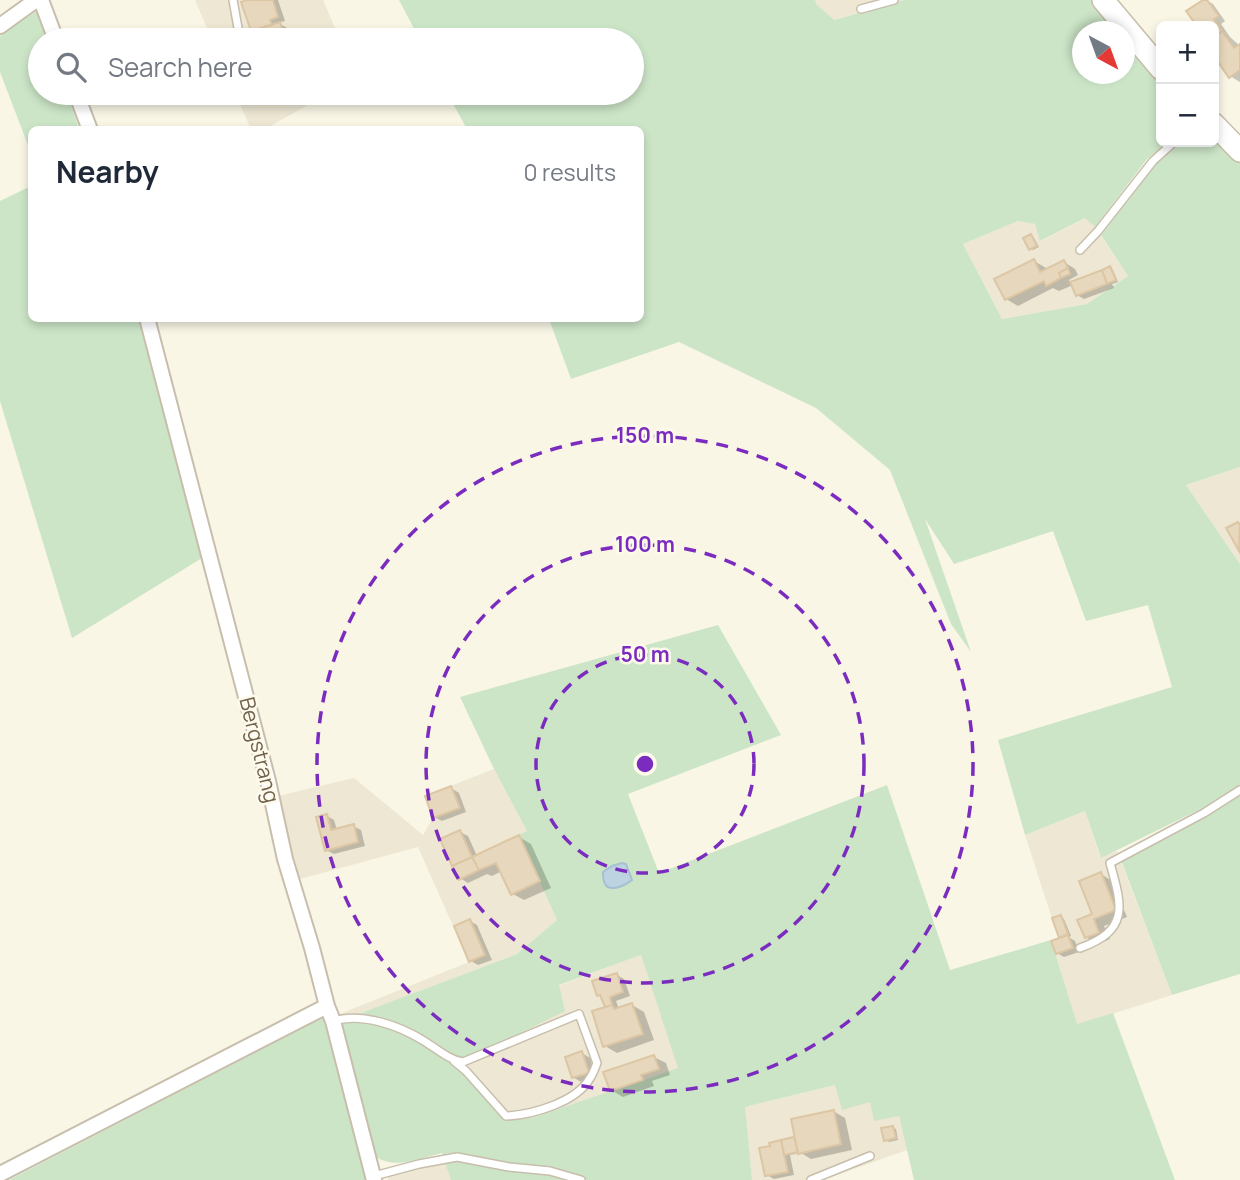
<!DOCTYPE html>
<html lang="en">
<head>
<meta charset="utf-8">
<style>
	body { margin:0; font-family:Manrope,sans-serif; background:#f6f6f7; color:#1f2937 }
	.controls { position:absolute; right:21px; top:21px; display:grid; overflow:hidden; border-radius:10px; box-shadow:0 4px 10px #0003 }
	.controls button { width:63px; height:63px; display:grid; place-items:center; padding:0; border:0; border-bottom:2px solid #e0e1e3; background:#fff; color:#1f2937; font:35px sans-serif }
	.compass { position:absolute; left:1072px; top:21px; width:63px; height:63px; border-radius:50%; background:#fff; box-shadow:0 4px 10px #0003; rotate:139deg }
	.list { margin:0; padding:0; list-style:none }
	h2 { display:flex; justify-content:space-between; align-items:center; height:91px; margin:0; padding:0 28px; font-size:30px }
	h2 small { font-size:23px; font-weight:400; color:#747a83 }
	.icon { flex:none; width:38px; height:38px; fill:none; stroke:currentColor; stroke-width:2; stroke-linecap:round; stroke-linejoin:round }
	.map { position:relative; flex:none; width:1240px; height:1180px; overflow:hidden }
	.search { position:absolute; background:#fff; box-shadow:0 4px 10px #0003; left:28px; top:28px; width:616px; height:77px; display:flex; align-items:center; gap:18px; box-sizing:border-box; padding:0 24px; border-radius:38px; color:#747a83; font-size:26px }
	.panel { position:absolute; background:#fff; box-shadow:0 4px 10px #0003; left:28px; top:126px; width:616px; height:196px; border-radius:10px }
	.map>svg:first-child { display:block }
	.residential { fill:#ede7d3 }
	.green { fill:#cce5c7; fill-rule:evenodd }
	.water { fill:#bdd3e1; stroke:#a5c0d1; stroke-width:2 }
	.shadow { fill:#0003 }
	.building { fill:#e7d7bc; stroke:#dcc6a4; stroke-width:2 }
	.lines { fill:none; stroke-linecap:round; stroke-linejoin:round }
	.lane-casing { stroke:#c7beac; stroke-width:10 }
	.street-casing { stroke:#c7beac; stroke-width:18 }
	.secondary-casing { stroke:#c7bda8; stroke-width:24 }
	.lane { stroke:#fff; stroke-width:7 }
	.street { stroke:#fff; stroke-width:14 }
	.secondary { stroke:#fff; stroke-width:21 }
	.ring { fill:none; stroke:#7b2cbf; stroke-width:3.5; stroke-dasharray:12 9 }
	.labels { text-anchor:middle; stroke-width:5; stroke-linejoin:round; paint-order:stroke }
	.street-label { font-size:21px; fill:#70624e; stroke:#fdfaec }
	.centre { fill:#7b2cbf; stroke:#fdfaec; stroke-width:3.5 }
	.ring-label { font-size:21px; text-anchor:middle; font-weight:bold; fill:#7b2cbf; stroke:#fdfaec; stroke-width:5; stroke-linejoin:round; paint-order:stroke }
</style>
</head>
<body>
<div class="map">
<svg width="1240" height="1180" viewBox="0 0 1240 1180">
	<rect width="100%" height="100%" fill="#f9f6e6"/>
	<path class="residential" d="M 195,0 L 323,0 L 340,40 L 212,40 Z
		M 815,0 L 904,0 L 833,20 L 817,5 Z
		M 235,93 L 327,93 L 301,109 L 263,130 L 251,129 Z
		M 1086,218 L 1095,227 L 1128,276 L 1087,304 L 1002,319 L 963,244 L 1018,221 L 1035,224 L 1041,241 Z
		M 1240,467 L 1240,564 L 1186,485 Z
		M 494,769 L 527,831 L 520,835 L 557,920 L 517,954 L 337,1022 L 335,1016 L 469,962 L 418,847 L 296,880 L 278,796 L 354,778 L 423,835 L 433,818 L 425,796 Z
		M 1085,811 L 1100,857 L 1117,851 L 1172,995 L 1077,1025 L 1051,940 L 1058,937 L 1025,835 Z
		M 641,955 L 679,1068 L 532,1118 L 507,1120 L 456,1066 L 558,986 Z
		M 835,1085 L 899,1115 L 907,1150 L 823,1180 L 752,1180 L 744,1107 Z
		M 451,1159 L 456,1180 L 388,1180 L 388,1178 L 393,1173 Z"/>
	<path class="green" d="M 399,0 L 815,0 L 817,5 L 834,20 L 904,0 L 1096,0 L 1123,31 L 1082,32 L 1082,74 L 1124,74 L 1125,34 L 1161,77 L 1161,142 L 1167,142 L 1147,159 L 1095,227 L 1085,218 L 1040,241 L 1035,224 L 1018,221 L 963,244 L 1002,319 L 1087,304 L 1128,276 L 1101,235 L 1157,163 L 1182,142 L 1214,142 L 1214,131 L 1240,158 L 1240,467 L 1186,485 L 1240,564 L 1240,786 L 1221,799 L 1101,858 L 1085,811 L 1025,835 L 998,740 L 1172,687 L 1148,605 L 1086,621 L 1053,531 L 954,564 L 925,519 L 971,652 L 951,624 L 890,470 L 816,408 L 679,342 L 571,379 L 549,319 L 640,318 L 640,130 L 467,129 L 447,93 L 632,93 L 632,40 L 420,40 Z
		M 38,10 L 49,40 L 40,40 L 40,93 L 67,93 L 79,129 L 32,130 L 31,153 L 0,72 L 0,36 Z
		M 31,186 L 32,318 L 138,319 L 202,558 L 72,638 L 0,401 L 0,201 Z
		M 718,625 L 781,735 L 628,794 L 659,873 L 887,785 L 950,970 L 1051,940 L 1077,1024 L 1113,1013 L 1175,1180 L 914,1180 L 899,1116 L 874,1121 L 870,1102 L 842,1110 L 835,1085 L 745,1107 L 752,1180 L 451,1180 L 442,1153 C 420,1158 397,1170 376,1157 L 337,1022 L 517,954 L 557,920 L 519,835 L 527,831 L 494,769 L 460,697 ZM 641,955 L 678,1068 L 532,1118 L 507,1120 L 456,1066 L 472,1057 L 565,1011 L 559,985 Z
		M 1240,795 L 1240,974 L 1172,995 L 1121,860 C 1161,840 1203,821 1240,795 Z
		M 323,1018 L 366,1180 L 9,1180 L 322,1018 Z"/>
	<path class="water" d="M 622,863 L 626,864 L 632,880 C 626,885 610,893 605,884 C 604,882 603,875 603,872 L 612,866 Z"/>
	<path class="shadow" d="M 253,0 L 278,0 L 285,21 L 278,23 L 291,30 L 294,40 L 255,40 L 243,3 Z
		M 1206,0 L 1213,4 L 1225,21 L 1221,24 L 1230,37 L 1240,46 L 1240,82 L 1230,76 L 1214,53 L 1214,26 L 1199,26 L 1189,12 Z
		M 1031,236 L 1034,238 L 1039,247 L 1033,250 L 1030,248 Z
		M 1034,261 L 1046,268 L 1047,271 L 1064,262 L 1075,269 L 1078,275 L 1069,280 L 1071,283 L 1110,268 L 1113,270 L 1118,282 L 1112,284 L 1114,288 L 1084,299 L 1077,295 L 1073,285 L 1059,291 L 1053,288 L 1018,306 L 1006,299 Z
		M 451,788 L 459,793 L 466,812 L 442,821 L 434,817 Z
		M 327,816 L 334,820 L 337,830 L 353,826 L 361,830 L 365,846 L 334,854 L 326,850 Z
		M 460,832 L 468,836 L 477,856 L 519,837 L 531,844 L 551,888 L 524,900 L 513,894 L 502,871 L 492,876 L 487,874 L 468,883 L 460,878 Z
		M 1101,874 L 1112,881 L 1127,917 L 1104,926 L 1110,939 L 1098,944 L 1086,937 L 1094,915 Z
		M 1061,917 L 1064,919 L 1071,936 L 1068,937 L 1075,941 L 1079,952 L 1064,957 L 1057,953 L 1062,939 L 1060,937 Z
		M 470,921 L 477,925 L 492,960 L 478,965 L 471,961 Z
		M 617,975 L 624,979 L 630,996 L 616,1001 L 619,1009 L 632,1005 L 644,1012 L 654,1040 L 617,1053 L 605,1046 L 607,1008 L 603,997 L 599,995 Z
		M 582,1053 L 590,1058 L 596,1077 L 581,1082 L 573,1077 Z
		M 654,1057 L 666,1063 L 670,1075 L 652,1081 L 654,1086 L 623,1097 L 611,1090 Z
		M 833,1111 L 845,1118 L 852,1150 L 811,1159 L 801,1153 L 790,1155 L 794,1175 L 774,1179 L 767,1175 L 794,1139 L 797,1141 Z
		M 893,1128 L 896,1129 L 898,1140 L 889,1142 L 886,1140 Z"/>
	<path class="building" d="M 247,0 L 273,0 L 278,17 L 270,20 L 272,25 L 251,31 L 241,2 Z
		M 1203,0 L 1207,0 L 1219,16 L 1214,19 L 1222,31 L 1214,37 L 1214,26 L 1204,26 L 1203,24 L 1197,26 L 1186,11 Z
		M 280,22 L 286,40 L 253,40 L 251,31 Z
		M 1222,31 L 1234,48 L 1240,44 L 1240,70 L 1229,78 L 1214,56 L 1214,37 Z
		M 1031,234 L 1037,246 L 1029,250 L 1023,238 Z
		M 1034,259 L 1040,272 L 1064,260 L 1068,268 L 1059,273 L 1061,278 L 1046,286 L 1044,281 L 1005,300 L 994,279 Z
		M 1110,266 L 1116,280 L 1107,284 L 1102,270 Z
		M 1068,268 L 1070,274 L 1061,278 L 1059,273 Z
		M 1102,270 L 1107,284 L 1076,296 L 1070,282 Z
		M 1238,522 L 1240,525 L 1239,551 L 1226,528 Z
		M 451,786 L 460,808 L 433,818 L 425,796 Z
		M 327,814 L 331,830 L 354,824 L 358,842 L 325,851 L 316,817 Z
		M 460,830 L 472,857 L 452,866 L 440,839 Z
		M 519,835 L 540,881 L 511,895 L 496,863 L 479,870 L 472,857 Z
		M 472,857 L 479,870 L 459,880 L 452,866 Z
		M 1101,872 L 1116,910 L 1094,919 L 1099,933 L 1085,938 L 1077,920 L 1092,914 L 1079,881 Z
		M 1061,915 L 1068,934 L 1059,938 L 1052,918 Z
		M 470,919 L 485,955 L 469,962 L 454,926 Z
		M 1068,935 L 1073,948 L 1056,954 L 1051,941 Z
		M 617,973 L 623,992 L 610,997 L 612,1005 L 605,1007 L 600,995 L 597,996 L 592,981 Z
		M 632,1003 L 643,1034 L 603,1047 L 592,1011 L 612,1005 L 614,1009 Z
		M 582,1051 L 589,1073 L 572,1078 L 565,1057 Z
		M 654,1055 L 659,1069 L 641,1075 L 643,1080 L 610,1091 L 603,1072 Z
		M 834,1110 L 841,1144 L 798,1154 L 791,1119 Z
		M 893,1126 L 896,1138 L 884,1141 L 881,1128 Z
		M 794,1137 L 798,1152 L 784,1155 L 781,1140 Z
		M 781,1140 L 788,1172 L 765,1176 L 759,1148 L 770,1146 L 769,1143 Z"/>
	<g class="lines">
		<defs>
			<path id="lane" d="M 233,0 L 238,28 L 243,40
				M 861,9 L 894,0
				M 1080,250 L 1098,231 L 1153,161 L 1174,142
				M 1080,948 C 1130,930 1122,906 1110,863 L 1204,813 L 1240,790
				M 333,1021 C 362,1012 400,1026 424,1041 C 437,1049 449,1060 463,1062 L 579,1014 L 597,1063 C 595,1068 593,1074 590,1078 C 577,1102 532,1115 506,1116 L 466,1071 L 454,1061
				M 374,1176 L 419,1164 L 457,1157 L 509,1167 L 550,1171 L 581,1180
				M 811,1180 L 870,1156"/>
			<path id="street" d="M 41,0 L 56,40
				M 0,26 L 36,0
				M 76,93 L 90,130
				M 147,318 L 268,781 L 285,859 L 312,948 L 327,1006 L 333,1021 L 374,1180
				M 0,1174 L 327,1006"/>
			<path id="secondary" d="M 1103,0 L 1161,69
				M 1214,124 L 1240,151"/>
		</defs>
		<use href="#lane" class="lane-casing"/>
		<use href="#street" class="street-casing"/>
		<use href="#secondary" class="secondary-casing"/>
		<use href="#lane" class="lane"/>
		<use href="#street" class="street"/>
		<use href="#secondary" class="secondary"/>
	</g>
	<g class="ring">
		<circle cx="645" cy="764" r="109"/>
		<circle cx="645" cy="764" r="219"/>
		<circle cx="645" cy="764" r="328"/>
	</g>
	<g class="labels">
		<g class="street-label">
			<text transform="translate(259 750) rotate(76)" y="7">Bergstrang</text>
		</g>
	</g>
	<circle cx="645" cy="764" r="10" class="centre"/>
	<g class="ring-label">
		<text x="645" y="443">150 m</text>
		<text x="645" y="552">100 m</text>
		<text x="645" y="662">50 m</text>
	</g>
</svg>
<div class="controls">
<button>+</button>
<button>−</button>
</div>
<svg class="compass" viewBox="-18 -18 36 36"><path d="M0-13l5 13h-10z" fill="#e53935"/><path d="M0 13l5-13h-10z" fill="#747a83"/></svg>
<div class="search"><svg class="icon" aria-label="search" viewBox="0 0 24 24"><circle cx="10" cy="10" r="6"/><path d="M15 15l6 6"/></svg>Search here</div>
<section class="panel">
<h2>Nearby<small>0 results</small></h2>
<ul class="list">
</ul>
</section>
</div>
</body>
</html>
